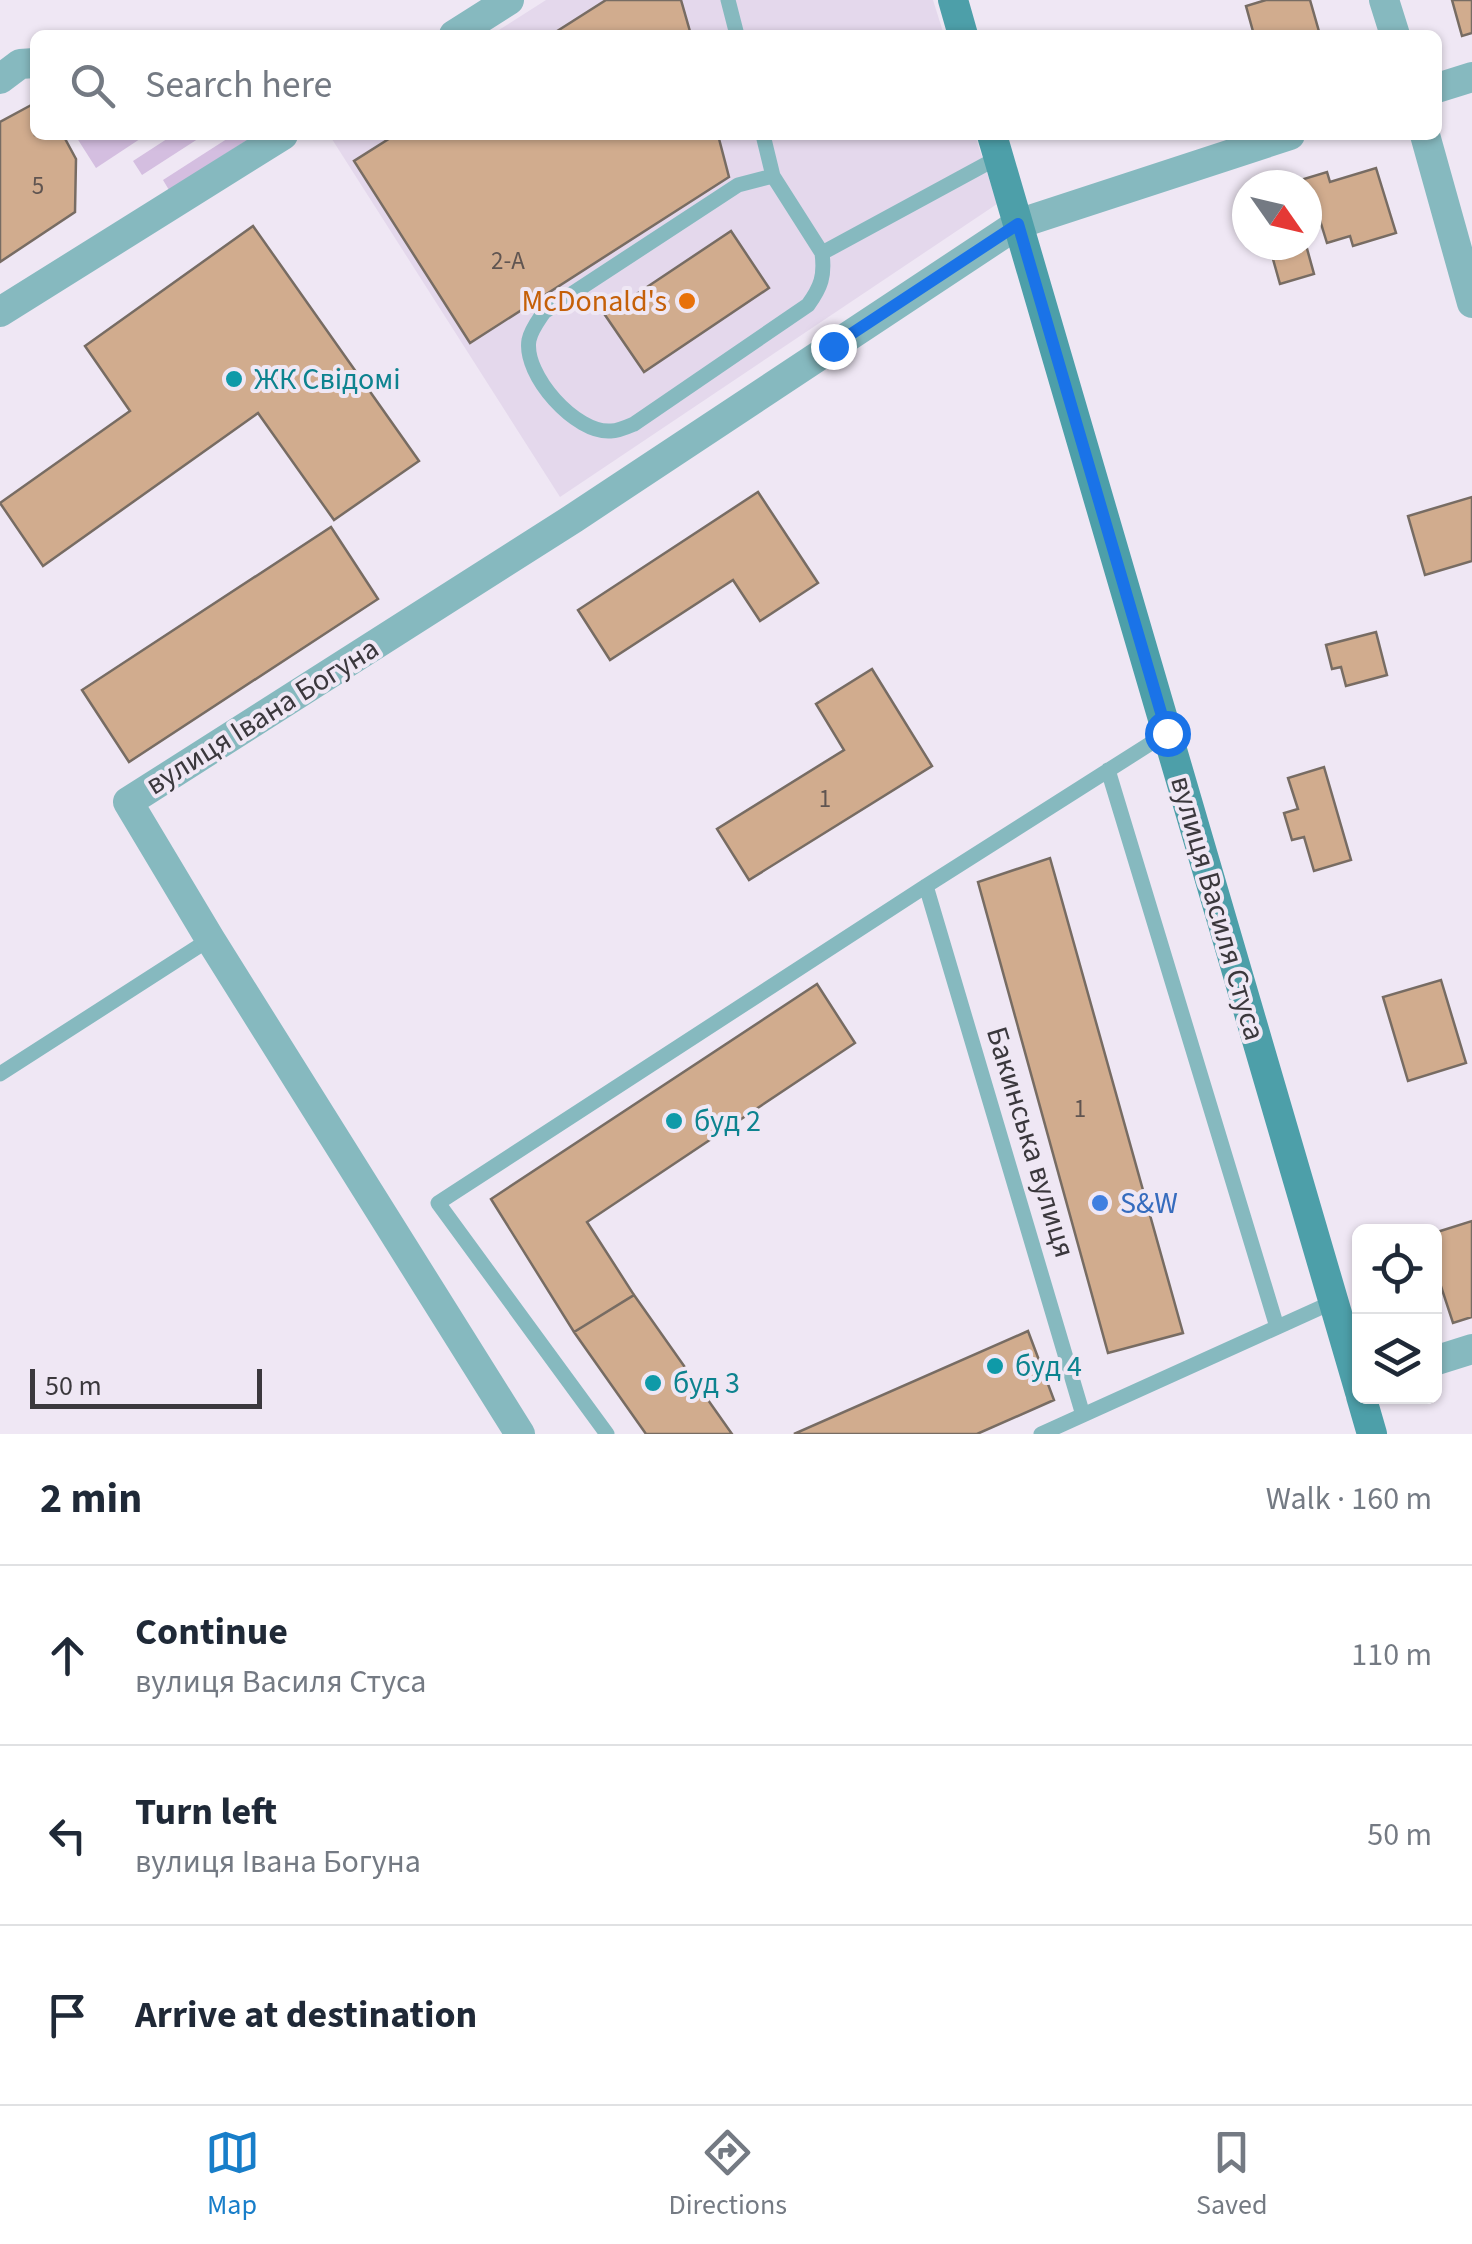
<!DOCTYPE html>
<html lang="en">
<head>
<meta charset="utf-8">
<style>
	body { margin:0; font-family:"Source Sans 3",sans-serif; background:#f2f2f3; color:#1f2937 }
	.controls { position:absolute; right:30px; bottom:30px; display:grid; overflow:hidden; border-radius:15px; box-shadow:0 2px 8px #0004 }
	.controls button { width:90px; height:90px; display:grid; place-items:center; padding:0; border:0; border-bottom:2px solid #e0e1e3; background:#fff; color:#1f2937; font:50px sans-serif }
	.compass { position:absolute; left:1232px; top:170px; width:90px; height:90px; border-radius:50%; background:#fff; box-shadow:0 2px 8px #0004; rotate:124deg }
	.scale { position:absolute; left:30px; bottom:25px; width:232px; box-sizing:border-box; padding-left:10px; border:5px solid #3b383d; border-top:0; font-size:28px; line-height:35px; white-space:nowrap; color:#3b383d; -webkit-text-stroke:8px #efe7f4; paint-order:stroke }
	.stop { position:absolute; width:30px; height:30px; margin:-22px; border:8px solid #1a73e8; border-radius:50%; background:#fff }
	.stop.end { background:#1a73e8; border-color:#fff; box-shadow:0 2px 10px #0008 }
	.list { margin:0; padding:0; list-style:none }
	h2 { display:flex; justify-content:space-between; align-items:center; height:130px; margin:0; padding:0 40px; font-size:42px }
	h2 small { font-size:32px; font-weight:400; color:#747a83 }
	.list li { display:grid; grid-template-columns:65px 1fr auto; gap:30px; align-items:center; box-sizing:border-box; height:180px; padding:0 40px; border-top:2px solid #e0e1e3 }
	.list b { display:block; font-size:38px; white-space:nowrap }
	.list p { margin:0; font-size:32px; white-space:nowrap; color:#747a83 }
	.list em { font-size:32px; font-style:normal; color:#747a83 }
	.icon { flex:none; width:55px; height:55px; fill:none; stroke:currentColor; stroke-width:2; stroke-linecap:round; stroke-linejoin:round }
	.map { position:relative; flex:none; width:1472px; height:1434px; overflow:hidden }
	.search { position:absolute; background:#fff; box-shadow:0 2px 8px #0004; left:30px; right:30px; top:30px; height:110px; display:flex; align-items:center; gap:25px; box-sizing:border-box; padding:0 35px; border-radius:15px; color:#747a83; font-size:38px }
	.sheet { height:670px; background:#fff }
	nav { display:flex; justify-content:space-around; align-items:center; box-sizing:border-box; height:140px; border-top:2px solid #e0e1e3; background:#fff; font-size:28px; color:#747a83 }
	nav a { display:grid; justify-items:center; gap:5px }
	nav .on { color:#187ec9 }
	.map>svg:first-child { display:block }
	.built { fill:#e4d8ec }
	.green { fill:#d4bee0 }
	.building { fill:#d1ac8e; stroke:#776c63; stroke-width:2.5 }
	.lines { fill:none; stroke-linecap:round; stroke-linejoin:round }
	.lane { stroke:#86b9bf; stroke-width:15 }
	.street { stroke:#86b9bf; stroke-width:30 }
	.secondary { stroke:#4d9fa9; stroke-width:30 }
	.route { stroke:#1a73e8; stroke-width:12 }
	.food-dot { fill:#e8710a; stroke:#efe7f4; stroke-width:4 }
	.culture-dot { fill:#0f9aa8; stroke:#efe7f4; stroke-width:4 }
	.shop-dot { fill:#3f7fe0; stroke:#efe7f4; stroke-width:4 }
	.labels { text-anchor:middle; stroke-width:8; stroke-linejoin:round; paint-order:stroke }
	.number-label { font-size:25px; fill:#605551 }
	.food-label { font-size:30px; fill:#c56008; stroke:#efe7f4; text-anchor:end }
	.culture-label { font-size:30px; fill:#0d838f; stroke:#efe7f4; text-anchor:start }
	.street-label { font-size:30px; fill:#3b383d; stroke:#efe7f4 }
	.shop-label { font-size:30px; fill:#366cbe; stroke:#efe7f4; text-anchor:start }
</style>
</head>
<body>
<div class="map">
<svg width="1472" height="1434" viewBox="0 0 1472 1434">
	<rect width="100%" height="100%" fill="#efe7f4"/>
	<path class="built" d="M 546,0 L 933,0 L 944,35 L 491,35 Z
		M 331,135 L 975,135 L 997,204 L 560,497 L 330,136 Z"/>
	<path class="green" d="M 75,135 L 146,135 L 96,168 Z
		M 173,135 L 204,135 L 142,175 L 133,161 Z
		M 233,135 L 255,135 L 169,190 L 163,180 Z"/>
	<path class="building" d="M 606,0 L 681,0 L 691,35 L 551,35 Z
		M 1266,0 L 1310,0 L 1320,35 L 1254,35 L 1246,6 Z
		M 1452,0 L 1472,0 L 1472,33 L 1462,36 Z
		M 35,103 L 35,135 L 63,135 L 76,159 L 75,212 L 0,262 L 0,122 Z
		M 395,135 L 718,135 L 729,177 L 470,343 L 354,161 Z
		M 1376,168 L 1396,233 L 1353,246 L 1350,236 L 1327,243 L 1318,214 L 1308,218 L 1307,185 L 1298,185 L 1297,181 L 1327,172 L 1330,182 Z
		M 253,226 L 419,461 L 334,520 L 258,413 L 43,566 L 0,503 L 130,411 L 85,346 Z
		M 731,231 L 769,288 L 644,372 L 605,315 Z
		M 1269,245 L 1306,245 L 1314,274 L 1280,284 Z
		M 758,492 L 818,583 L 760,621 L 733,580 L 610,660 L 578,610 Z
		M 1472,497 L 1472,561 L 1425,575 L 1408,516 Z
		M 331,527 L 378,599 L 129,762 L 82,690 Z
		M 1376,632 L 1387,675 L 1346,686 L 1341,667 L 1332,669 L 1326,645 Z
		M 872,669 L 932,766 L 749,880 L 717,829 L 844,750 L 816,704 Z
		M 1324,767 L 1351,860 L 1314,871 L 1304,837 L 1292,840 L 1284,813 L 1298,809 L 1288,778 Z
		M 1050,858 L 1183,1333 L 1108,1353 L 978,882 Z
		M 1441,980 L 1466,1063 L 1408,1081 L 1383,997 Z
		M 817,984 L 855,1043 L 587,1222 L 634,1295 L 574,1332 L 491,1199 Z
		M 1472,1221 L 1472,1317 L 1453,1323 L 1434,1265 L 1434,1233 Z
		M 634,1295 L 732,1434 L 646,1434 L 574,1332 Z
		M 1028,1331 L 1054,1400 L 977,1434 L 794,1434 Z"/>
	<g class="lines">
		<path class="lane" d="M 728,0 L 737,35
			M 763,135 L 773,176 L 822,253 L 999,157
			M 773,176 L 738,185 L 544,312 C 538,321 531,330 529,340 C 523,375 576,434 611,431 C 618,431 627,427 634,424 L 808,305 C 821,287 825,276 822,253
			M 1108,770 L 1277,1327
			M 926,886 L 1083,1415
			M 0,1074 L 210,939
			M 607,1434 L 438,1203 L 926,886 L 1167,733
			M 1041,1434 L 1333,1302"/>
		<path class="street" d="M 1384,0 L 1395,35
			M 454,35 L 509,0
			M 0,79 L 20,64 L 35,63
			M 1437,88 L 1472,77
			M 1425,135 L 1472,303
			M 0,312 L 283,135
			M 1434,1361 L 1472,1349
			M 520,1434 L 210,939 L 128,802 L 574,518 L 1018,224 L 1290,135"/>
		<path class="secondary" d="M 953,0 L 963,35
			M 992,135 L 1360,1392
			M 1361,1396 L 1372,1434"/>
	</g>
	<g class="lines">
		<path class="route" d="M 833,346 L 1018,224 L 1167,733"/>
	</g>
	<circle class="food-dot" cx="687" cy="301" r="10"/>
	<g class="culture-dot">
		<circle cx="234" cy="379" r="10"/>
		<circle cx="674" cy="1121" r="10"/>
		<circle cx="995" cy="1366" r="10"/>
		<circle cx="653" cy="1383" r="10"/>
	</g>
	<circle class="shop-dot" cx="1100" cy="1203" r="10"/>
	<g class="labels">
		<g class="number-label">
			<text x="38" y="194">5</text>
			<text x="508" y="269">2-А</text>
			<text x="825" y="807">1</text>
			<text x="1080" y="1117">1</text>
		</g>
		<g class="food-label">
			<text x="667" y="311">McDonald's</text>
		</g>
		<g class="culture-label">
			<text x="254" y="389">ЖК Свідомі</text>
			<text x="694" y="1131">буд 2</text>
			<text x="1015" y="1376">буд 4</text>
			<text x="673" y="1393">буд 3</text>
		</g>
		<g class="street-label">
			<text transform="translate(262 716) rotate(-32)" y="10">вулиця Івана Богуна</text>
			<text transform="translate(1218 908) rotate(74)" y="10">вулиця Василя Стуса</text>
			<text transform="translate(1031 1142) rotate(73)" y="10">Бакинська вулиця</text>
		</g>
		<g class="shop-label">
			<text x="1120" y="1213">S&amp;W</text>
		</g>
	</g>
</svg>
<div class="controls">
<button><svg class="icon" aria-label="locate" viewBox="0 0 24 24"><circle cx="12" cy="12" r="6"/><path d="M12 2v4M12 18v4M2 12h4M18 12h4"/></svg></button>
<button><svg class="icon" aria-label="layers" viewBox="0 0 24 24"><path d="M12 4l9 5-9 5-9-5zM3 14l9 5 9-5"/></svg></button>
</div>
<svg class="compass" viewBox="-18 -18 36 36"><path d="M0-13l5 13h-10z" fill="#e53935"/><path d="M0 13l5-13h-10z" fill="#747a83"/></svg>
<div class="scale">50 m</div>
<div class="stop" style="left:1167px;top:733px"></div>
<div class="stop end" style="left:833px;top:346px"></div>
<div class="search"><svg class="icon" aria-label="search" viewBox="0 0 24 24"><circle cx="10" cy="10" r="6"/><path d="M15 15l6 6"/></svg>Search here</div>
</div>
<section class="sheet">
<h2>2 min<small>Walk · 160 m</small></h2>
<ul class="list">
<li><svg class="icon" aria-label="ahead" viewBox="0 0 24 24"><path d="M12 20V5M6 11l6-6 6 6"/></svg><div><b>Continue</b><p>вулиця Василя Стуса</p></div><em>110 m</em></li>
<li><svg class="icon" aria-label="left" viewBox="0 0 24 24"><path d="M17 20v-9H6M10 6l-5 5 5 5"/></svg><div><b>Turn left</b><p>вулиця Івана Богуна</p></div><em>50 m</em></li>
<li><svg class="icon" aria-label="arrive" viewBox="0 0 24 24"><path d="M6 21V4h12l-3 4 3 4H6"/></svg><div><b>Arrive at destination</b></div></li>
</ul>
</section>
<nav>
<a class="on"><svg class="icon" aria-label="map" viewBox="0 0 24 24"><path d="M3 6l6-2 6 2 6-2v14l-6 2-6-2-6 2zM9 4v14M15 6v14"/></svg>Map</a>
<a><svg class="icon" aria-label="directions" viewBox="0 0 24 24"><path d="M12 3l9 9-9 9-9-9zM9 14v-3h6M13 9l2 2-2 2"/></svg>Directions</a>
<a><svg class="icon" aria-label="saved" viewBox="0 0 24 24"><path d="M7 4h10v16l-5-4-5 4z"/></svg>Saved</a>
</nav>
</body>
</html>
